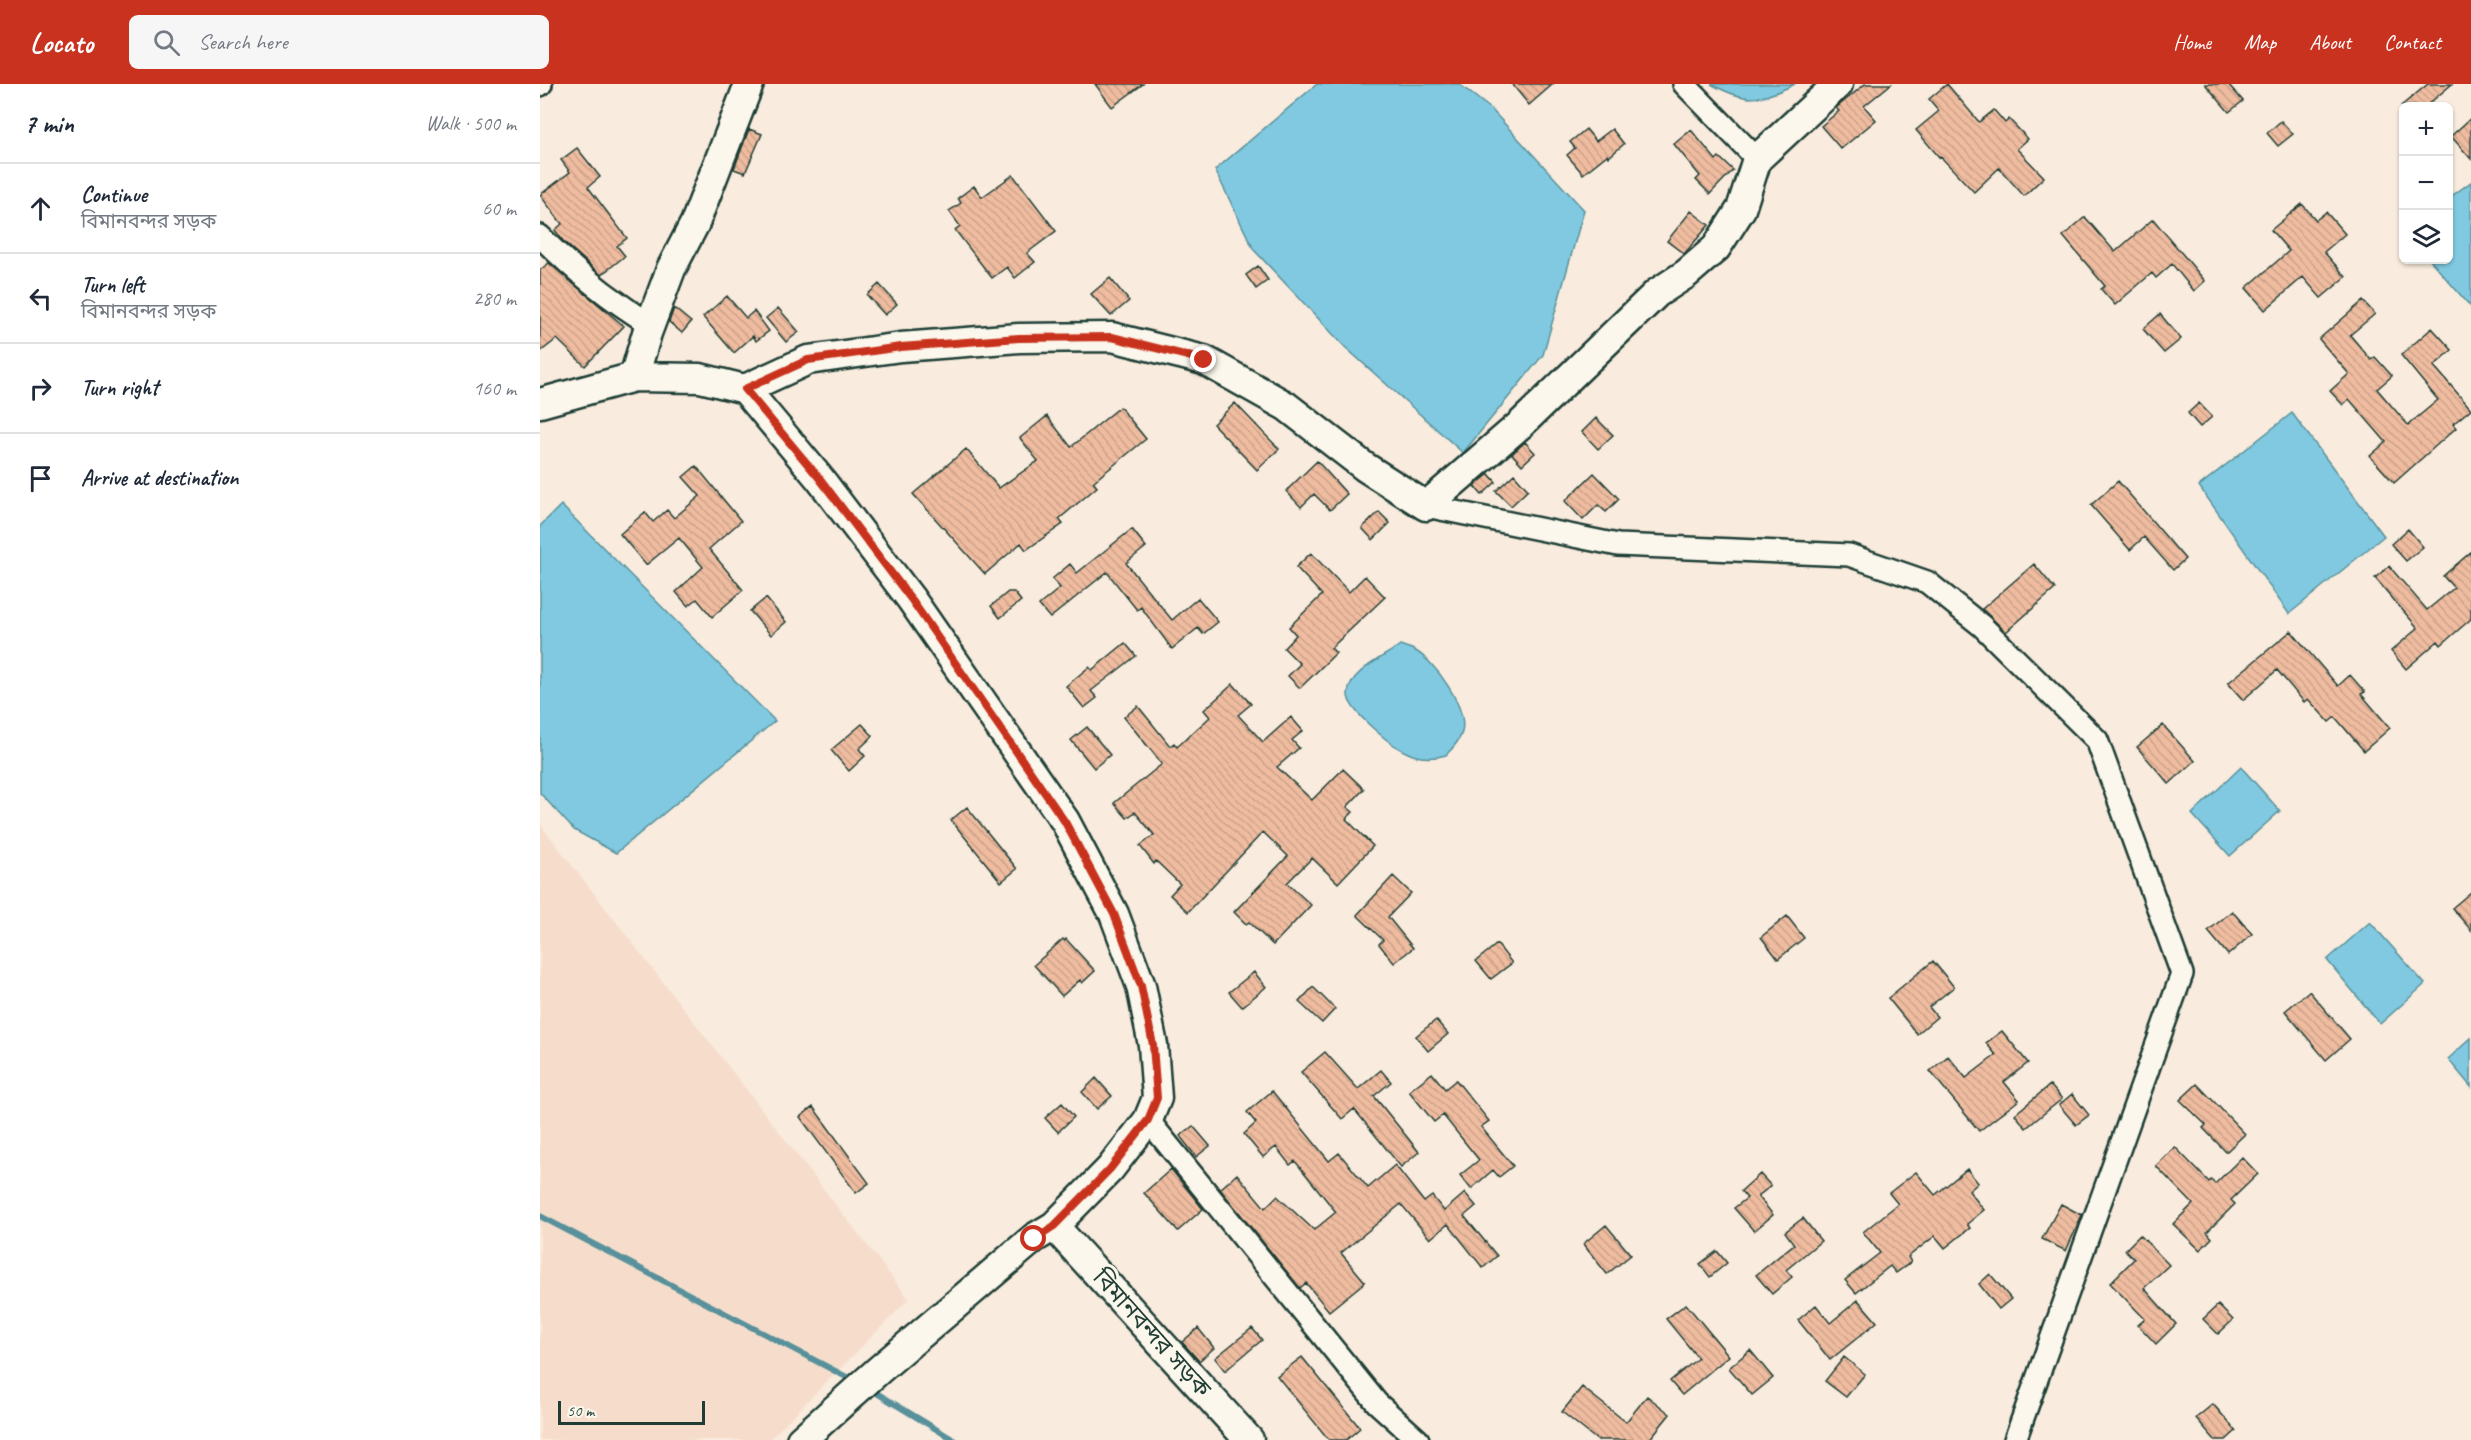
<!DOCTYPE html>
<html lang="en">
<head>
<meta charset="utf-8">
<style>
	body { margin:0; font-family:Caveat,"Noto Sans Bengali",sans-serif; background:#f6f6f7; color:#1f2937 }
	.controls { position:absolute; right:18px; top:18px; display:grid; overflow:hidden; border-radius:9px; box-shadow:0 2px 4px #0004 }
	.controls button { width:54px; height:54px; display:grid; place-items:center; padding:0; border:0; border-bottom:2px solid #e0e1e3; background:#fff; color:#1f2937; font:30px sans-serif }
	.scale { position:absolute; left:18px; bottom:15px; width:147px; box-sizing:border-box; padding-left:6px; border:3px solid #1f3d34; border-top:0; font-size:16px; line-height:21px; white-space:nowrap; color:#1f3d34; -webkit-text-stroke:4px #fbf7ec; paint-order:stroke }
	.stop { position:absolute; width:18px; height:18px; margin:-14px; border:4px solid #c8321e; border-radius:50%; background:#fff }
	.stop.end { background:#c8321e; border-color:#fff; box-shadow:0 2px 6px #0008 }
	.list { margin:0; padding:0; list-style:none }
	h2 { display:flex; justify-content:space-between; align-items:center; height:78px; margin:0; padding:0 24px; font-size:26px }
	h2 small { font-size:20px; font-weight:400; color:#747a83 }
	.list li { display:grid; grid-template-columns:39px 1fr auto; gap:18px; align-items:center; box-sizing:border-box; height:90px; padding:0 24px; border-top:2px solid #e0e1e3 }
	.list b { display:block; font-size:22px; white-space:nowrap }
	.list p { margin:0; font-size:20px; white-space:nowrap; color:#747a83 }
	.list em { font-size:20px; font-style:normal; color:#747a83 }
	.icon { flex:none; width:33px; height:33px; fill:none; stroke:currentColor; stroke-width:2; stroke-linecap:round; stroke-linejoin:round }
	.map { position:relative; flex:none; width:1931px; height:1356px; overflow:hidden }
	header { display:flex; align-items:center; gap:36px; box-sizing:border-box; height:84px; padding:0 30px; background:#c8321e; color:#fff }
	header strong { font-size:28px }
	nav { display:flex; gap:33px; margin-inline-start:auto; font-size:21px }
	.search { width:420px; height:54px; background:#f6f6f7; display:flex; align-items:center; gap:15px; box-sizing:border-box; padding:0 21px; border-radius:9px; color:#747a83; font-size:22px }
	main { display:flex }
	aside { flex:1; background:#fff }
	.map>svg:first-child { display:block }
	.built { fill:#f6ddcb }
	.water { fill:#80c9e0; stroke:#59919b; stroke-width:1.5 }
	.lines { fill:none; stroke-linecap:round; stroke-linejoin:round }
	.stream { stroke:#59919b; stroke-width:6 }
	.building { fill:url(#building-back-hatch); stroke:#1f3d34; stroke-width:1.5 }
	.street-casing { stroke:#1f3d34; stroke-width:26 }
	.secondary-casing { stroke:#1f3d34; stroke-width:33 }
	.street { stroke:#fbf7ec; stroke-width:21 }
	.secondary { stroke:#fbf7ec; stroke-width:28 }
	.route { stroke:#c8321e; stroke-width:8 }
	.labels { text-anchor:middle; stroke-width:6; stroke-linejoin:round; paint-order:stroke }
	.street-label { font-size:24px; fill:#1f3d34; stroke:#fbf7ec }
</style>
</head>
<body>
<header>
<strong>Locato</strong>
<div class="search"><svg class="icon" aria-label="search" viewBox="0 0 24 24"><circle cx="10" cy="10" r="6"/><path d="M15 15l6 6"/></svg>Search here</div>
<nav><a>Home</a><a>Map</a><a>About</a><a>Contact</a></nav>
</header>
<main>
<aside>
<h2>7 min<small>Walk · 500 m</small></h2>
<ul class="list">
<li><svg class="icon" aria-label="ahead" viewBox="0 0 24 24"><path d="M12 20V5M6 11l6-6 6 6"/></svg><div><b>Continue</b><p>বিমানবন্দর সড়ক</p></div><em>60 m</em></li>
<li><svg class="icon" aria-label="left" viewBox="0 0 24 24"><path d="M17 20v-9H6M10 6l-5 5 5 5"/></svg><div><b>Turn left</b><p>বিমানবন্দর সড়ক</p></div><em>280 m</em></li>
<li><svg class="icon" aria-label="right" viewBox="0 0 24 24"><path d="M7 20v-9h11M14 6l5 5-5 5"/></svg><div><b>Turn right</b></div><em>160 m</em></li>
<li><svg class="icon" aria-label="arrive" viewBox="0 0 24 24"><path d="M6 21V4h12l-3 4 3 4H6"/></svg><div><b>Arrive at destination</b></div></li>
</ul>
</aside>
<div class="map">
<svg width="1931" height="1356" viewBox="0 0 1931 1356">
	<defs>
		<pattern id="building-back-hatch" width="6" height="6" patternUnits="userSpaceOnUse" patternTransform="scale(1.5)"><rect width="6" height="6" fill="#efbca0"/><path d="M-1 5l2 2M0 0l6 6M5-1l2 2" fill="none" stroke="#cca28a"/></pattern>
	</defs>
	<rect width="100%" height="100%" fill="#f9ebdd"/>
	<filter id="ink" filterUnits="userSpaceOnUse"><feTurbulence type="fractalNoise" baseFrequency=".0167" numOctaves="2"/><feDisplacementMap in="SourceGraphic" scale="12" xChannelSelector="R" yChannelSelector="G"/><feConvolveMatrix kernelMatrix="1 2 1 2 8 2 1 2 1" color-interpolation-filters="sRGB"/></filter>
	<g filter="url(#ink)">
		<path class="built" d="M 0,740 L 369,1215 L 229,1356 L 0,1356 Z"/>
		<path class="water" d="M 777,0 L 919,0 L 951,25 L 1044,126 L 1003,271 L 923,369 L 805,263 L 714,166 L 675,86 Z
			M 1171,0 L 1255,0 C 1219,18 1206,19 1171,0 Z
			M 1931,98 L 1931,223 L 1890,176 L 1908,176 L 1909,114 Z
			M 1752,329 L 1844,452 L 1749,530 L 1659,402 Z
			M 21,421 L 235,637 L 76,769 L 34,746 L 0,709 L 0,442 Z
			M 860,561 C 865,563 870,564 874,566 C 895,577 928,624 922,648 C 920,657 912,665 906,671 C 892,675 879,675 866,668 C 852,662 807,626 808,610 C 809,587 845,573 860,561 Z
			M 1701,683 L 1740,727 L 1690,772 L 1652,730 Z
			M 1830,838 L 1885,900 L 1840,940 L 1787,876 Z
			M 1931,954 L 1931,1003 L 1908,975 Z"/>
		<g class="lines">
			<path class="stream" d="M 0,1132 L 316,1298
				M 330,1305 L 414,1356"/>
		</g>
		<path class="building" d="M 555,0 L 603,0 L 572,23 Z
			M 972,0 L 1013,0 L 989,21 Z
			M 1325,0 L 1351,0 L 1324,22 L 1336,36 L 1301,65 L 1281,42 L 1299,27 L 1296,24 Z
			M 1407,0 L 1439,38 L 1454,26 L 1465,39 L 1469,35 L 1488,55 L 1477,65 L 1504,93 L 1484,112 L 1459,84 L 1434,108 L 1400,72 L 1399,73 L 1376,46 L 1399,27 L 1389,15 Z
			M 1665,0 L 1688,0 L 1703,17 L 1689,28 Z
			M 1888,0 L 1912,0 L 1886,22 L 1861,22 Z
			M 1931,34 L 1931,75 L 1911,52 Z
			M 1741,37 L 1753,50 L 1738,62 L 1727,49 Z
			M 209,45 L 222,50 L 205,89 L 194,85 Z
			M 1046,45 L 1056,57 L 1072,45 L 1084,60 L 1069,73 L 1067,71 L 1043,90 L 1027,71 L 1035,64 L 1030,58 Z
			M 1151,46 L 1176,76 L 1179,73 L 1193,86 L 1170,110 L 1156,96 L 1160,92 L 1134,60 Z
			M 37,64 L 60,93 L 48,103 L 87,154 L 77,162 L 85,172 L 61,191 L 23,157 L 15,146 L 22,140 L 0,111 L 30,88 L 21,76 Z
			M 473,91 L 516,147 L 487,169 L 495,178 L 475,194 L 467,183 L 452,194 L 415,146 L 420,142 L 409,127 L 421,119 L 418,114 L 434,102 L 442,113 Z
			M 1762,120 L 1776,136 L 1786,128 L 1805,150 L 1784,168 L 1806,193 L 1781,214 L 1763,193 L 1725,226 L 1706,204 L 1749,167 L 1731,146 Z
			M 1151,127 L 1169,141 L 1144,170 L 1127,157 Z
			M 1545,133 L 1575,168 L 1613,135 L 1665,197 L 1654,207 L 1632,180 L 1616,194 L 1612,189 L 1575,221 L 1561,205 L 1565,202 L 1523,152 Z
			M 9,179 L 84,242 L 45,282 L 17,255 L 0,268 L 0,186 Z
			M 718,182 L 728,196 L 716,205 L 706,191 Z
			M 570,194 L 589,217 L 571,232 L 551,210 Z
			M 339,200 L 357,220 L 345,231 L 327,211 Z
			M 187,212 L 206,234 L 214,227 L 229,247 L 216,257 L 213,252 L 194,269 L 163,233 Z
			M 1823,217 L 1835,230 L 1810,251 L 1831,276 L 1835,273 L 1852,292 L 1837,305 L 1868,341 L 1898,316 L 1861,271 L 1892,244 L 1912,266 L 1894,282 L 1931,325 L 1913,340 L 1916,344 L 1854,399 L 1830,372 L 1846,358 L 1809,315 L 1803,321 L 1790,307 L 1809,290 L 1779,255 Z
			M 134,224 L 151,238 L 142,249 L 129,238 Z
			M 238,224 L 259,248 L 246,258 L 226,234 Z
			M 1620,230 L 1641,255 L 1624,269 L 1603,245 Z
			M 695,319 L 739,365 L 717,386 L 673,340 Z
			M 1659,319 L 1672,333 L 1660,343 L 1648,329 Z
			M 580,323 L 606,355 L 553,398 L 557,403 L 519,435 L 523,440 L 486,466 L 481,459 L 445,490 L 373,410 L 426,365 L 459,404 L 498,377 L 480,354 L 507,332 L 531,363 Z
			M 1056,334 L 1073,351 L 1058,365 L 1042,348 Z
			M 985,358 L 995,369 L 982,381 L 972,370 Z
			M 777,377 L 807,410 L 790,426 L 774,410 L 761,423 L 746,407 Z
			M 156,382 L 201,437 L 169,465 L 203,506 L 172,533 L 157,515 L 148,522 L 136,508 L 163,483 L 139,454 L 106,481 L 80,450 L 105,428 L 113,438 L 127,426 L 134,434 L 160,412 L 143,393 Z
			M 1054,389 L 1079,415 L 1066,428 L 1058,421 L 1043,436 L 1025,417 Z
			M 949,390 L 956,398 L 942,411 L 934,402 Z
			M 974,390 L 988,406 L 971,422 L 956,407 Z
			M 1578,397 L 1645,475 L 1633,486 L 1604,453 L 1590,466 L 1551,421 Z
			M 839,428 L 850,439 L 833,456 L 822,444 Z
			M 592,445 L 606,463 L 586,479 L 632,536 L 658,514 L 678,538 L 663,550 L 658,544 L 632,565 L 601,523 L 597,526 L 567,488 L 510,534 L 499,521 L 520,504 L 512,495 L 530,480 L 537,489 Z
			M 1868,445 L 1883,463 L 1866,477 L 1851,460 Z
			M 1931,468 L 1931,535 L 1901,561 L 1898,557 L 1866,585 L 1851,567 L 1878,544 L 1835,494 L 1849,482 L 1887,526 L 1914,504 L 1903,492 Z
			M 771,469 L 809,508 L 825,492 L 845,513 L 791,564 L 796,569 L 760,604 L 748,592 L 760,580 L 744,564 L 756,551 L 749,543 L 782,511 L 756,483 Z
			M 1494,480 L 1515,505 L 1466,548 L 1442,525 Z
			M 468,508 L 474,508 L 481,517 L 460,534 L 451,522 Z
			M 226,514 L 246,538 L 231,551 L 210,527 Z
			M 1751,547 L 1798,602 L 1810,591 L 1825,608 L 1821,610 L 1850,644 L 1824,667 L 1795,633 L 1789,638 L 1768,615 L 1764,618 L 1737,586 L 1703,616 L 1688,599 Z
			M 585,559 L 596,572 L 551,607 L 557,614 L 544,624 L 526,602 L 549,583 L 552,586 Z
			M 693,600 L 711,620 L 698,631 L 723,658 L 751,633 L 763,647 L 752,656 L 759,664 L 737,683 L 772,716 L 803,685 L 824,705 L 807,723 L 813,728 L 806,735 L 833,762 L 798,799 L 772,774 L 747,799 L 771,821 L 733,861 L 709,838 L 706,840 L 694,828 L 748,772 L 723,748 L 648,828 L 630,811 L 640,800 L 616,777 L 614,780 L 600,762 L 614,751 L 595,728 L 587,734 L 574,719 L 622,680 L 584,633 L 598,622 L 630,662 L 634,659 L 637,663 L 670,633 L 664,626 Z
			M 322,640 L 333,652 L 319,665 L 325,672 L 309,687 L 291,666 Z
			M 1623,641 L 1655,677 L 1629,700 L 1597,663 Z
			M 547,643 L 570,671 L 554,684 L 531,656 Z
			M 427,723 L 477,785 L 461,798 L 411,736 Z
			M 853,792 L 871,809 L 848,833 L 873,864 L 854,879 L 839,860 L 843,856 L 817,831 Z
			M 1931,808 L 1931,846 L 1912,824 Z
			M 1692,827 L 1712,850 L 1688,871 L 1668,847 Z
			M 1247,832 L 1264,854 L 1238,875 L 1221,853 Z
			M 523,855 L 525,857 L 526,855 L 555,887 L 542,899 L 540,896 L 522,912 L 494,881 Z
			M 957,860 L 972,879 L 951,895 L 936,877 Z
			M 1393,877 L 1414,903 L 1389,923 L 1397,933 L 1377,950 L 1348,914 Z
			M 714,888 L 726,903 L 702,923 L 689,908 Z
			M 773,903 L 795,925 L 782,939 L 759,918 Z
			M 1769,907 L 1810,955 L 1786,976 L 1745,927 Z
			M 896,936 L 908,950 L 888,967 L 876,952 Z
			M 1462,947 L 1488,979 L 1464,998 L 1479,1016 L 1439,1047 L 1390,987 L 1408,972 L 1426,994 L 1456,971 L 1446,959 Z
			M 785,968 L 818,1005 L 841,986 L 851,998 L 834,1012 L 879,1068 L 861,1083 L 814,1025 L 802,1035 L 761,988 Z
			M 892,989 L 905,1005 L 916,996 L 949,1037 L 941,1043 L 973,1082 L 959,1093 L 953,1086 L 931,1105 L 920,1091 L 939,1076 L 903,1031 L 894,1038 L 869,1007 Z
			M 556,994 L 572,1012 L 557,1025 L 542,1008 Z
			M 1657,1000 L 1705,1050 L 1686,1068 L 1663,1044 L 1666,1041 L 1640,1016 Z
			M 1510,1001 L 1522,1015 L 1486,1044 L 1475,1030 Z
			M 732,1007 L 789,1077 L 799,1069 L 828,1104 L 855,1081 L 884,1118 L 892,1112 L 904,1127 L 925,1109 L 936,1122 L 924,1132 L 957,1172 L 943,1184 L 908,1140 L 890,1155 L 861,1120 L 801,1169 L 825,1198 L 789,1227 L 766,1199 L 760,1204 L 680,1105 L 697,1090 L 725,1124 L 737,1112 L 774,1146 L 796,1128 L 755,1077 L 750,1081 L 736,1063 L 723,1073 L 704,1050 L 716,1039 L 707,1028 Z
			M 1532,1010 L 1549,1031 L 1536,1041 L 1519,1021 Z
			M 522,1019 L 534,1033 L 518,1048 L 505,1034 Z
			M 273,1023 L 329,1099 L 316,1109 L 260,1033 Z
			M 653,1042 L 670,1062 L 656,1073 L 640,1052 Z
			M 1635,1063 L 1669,1098 L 1671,1096 L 1675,1100 L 1702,1073 L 1718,1090 L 1691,1116 L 1695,1120 L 1667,1148 L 1672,1154 L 1660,1166 L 1633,1140 L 1653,1120 L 1616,1082 Z
			M 631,1085 L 663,1125 L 638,1147 L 604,1109 Z
			M 1427,1085 L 1438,1099 L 1429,1107 L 1444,1126 L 1427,1140 L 1430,1144 L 1405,1164 L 1395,1152 L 1368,1173 L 1371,1178 L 1356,1189 L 1350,1182 L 1316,1209 L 1305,1196 L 1340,1169 L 1323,1148 L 1358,1120 L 1349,1109 L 1376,1088 L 1395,1111 Z
			M 1220,1090 L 1231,1102 L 1218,1112 L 1233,1131 L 1214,1147 L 1194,1124 L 1207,1114 L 1201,1107 Z
			M 1521,1120 L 1542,1131 L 1526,1167 L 1502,1155 Z
			M 1263,1134 L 1281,1157 L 1246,1186 L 1252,1193 L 1232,1210 L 1216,1191 L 1254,1160 L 1245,1148 Z
			M 1066,1141 L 1091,1171 L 1067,1190 L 1043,1160 Z
			M 1600,1151 L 1629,1181 L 1604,1204 L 1636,1240 L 1616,1260 L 1598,1241 L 1605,1235 L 1570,1199 L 1594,1175 L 1585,1166 Z
			M 1177,1167 L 1187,1179 L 1170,1193 L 1160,1180 Z
			M 1450,1190 L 1471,1215 L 1459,1225 L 1439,1200 Z
			M 1318,1216 L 1337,1238 L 1290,1276 L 1258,1236 L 1276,1221 L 1290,1239 Z
			M 1146,1220 L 1189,1272 L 1142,1311 L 1130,1297 L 1158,1274 L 1126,1235 Z
			M 1678,1221 L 1693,1236 L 1678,1250 L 1663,1235 Z
			M 658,1244 L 674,1264 L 659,1277 L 642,1258 Z
			M 712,1244 L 722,1256 L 685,1287 L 675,1274 Z
			M 1210,1266 L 1233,1294 L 1212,1311 L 1189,1284 Z
			M 762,1273 L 820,1344 L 806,1356 L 789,1356 L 737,1292 Z
			M 1304,1273 L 1325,1290 L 1306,1313 L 1285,1297 Z
			M 1042,1303 L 1086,1338 L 1107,1312 L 1130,1330 L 1109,1356 L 1057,1356 L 1022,1328 Z
			M 1673,1320 L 1696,1347 L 1686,1356 L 1675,1356 L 1656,1334 Z"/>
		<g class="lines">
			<defs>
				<path id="street" d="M 1144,0 L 1217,75
					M 0,1 L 1,0
					M 0,152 C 34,187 69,215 110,240
					M 886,422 L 1078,461 L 1309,471 L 1387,498 L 1442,542 L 1557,656 L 1642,890 L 1475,1356
					M 608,1036 L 837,1319 L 878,1356"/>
				<path id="secondary" d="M 94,293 L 107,249 L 131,185 L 155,139 L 209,0
					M 205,305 L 268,276 L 361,263 L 479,254 L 572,253 L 664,276 L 746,322 L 825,383 L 886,422 L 981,340 L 1117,209 L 1146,190 L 1176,164 L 1201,125 L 1217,75 L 1298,0
					M 0,319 L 94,293 L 160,294 L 205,305 L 280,395 L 371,515 L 525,737 L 574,830 L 601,902 L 613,961 L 617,1014 L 608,1036 L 570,1085 L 514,1142 L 494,1154 L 340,1285 L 261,1356
					M 514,1142 L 709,1356"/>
			</defs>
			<use href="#street" class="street-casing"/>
			<use href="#secondary" class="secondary-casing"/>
			<use href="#street" class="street"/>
			<use href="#secondary" class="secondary"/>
		</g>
	</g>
	<g class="lines" filter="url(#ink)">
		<path class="route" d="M 494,1155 L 514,1142 L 570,1085 L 608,1036 L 617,1014 L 613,961 L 601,902 L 574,830 L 525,738 L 371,515 L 280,395 L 205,305 L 268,276 L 361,263 L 479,254 L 572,253 L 664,276"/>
	</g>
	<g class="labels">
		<g class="street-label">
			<text transform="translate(612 1249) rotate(48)" y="8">বিমানবন্দর সড়ক</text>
		</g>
	</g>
</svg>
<div class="controls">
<button>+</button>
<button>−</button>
<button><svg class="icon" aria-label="layers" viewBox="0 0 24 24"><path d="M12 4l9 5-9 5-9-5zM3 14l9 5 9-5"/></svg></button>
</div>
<div class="scale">50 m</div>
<div class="stop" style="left:494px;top:1155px"></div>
<div class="stop end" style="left:664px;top:276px"></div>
</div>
</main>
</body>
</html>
